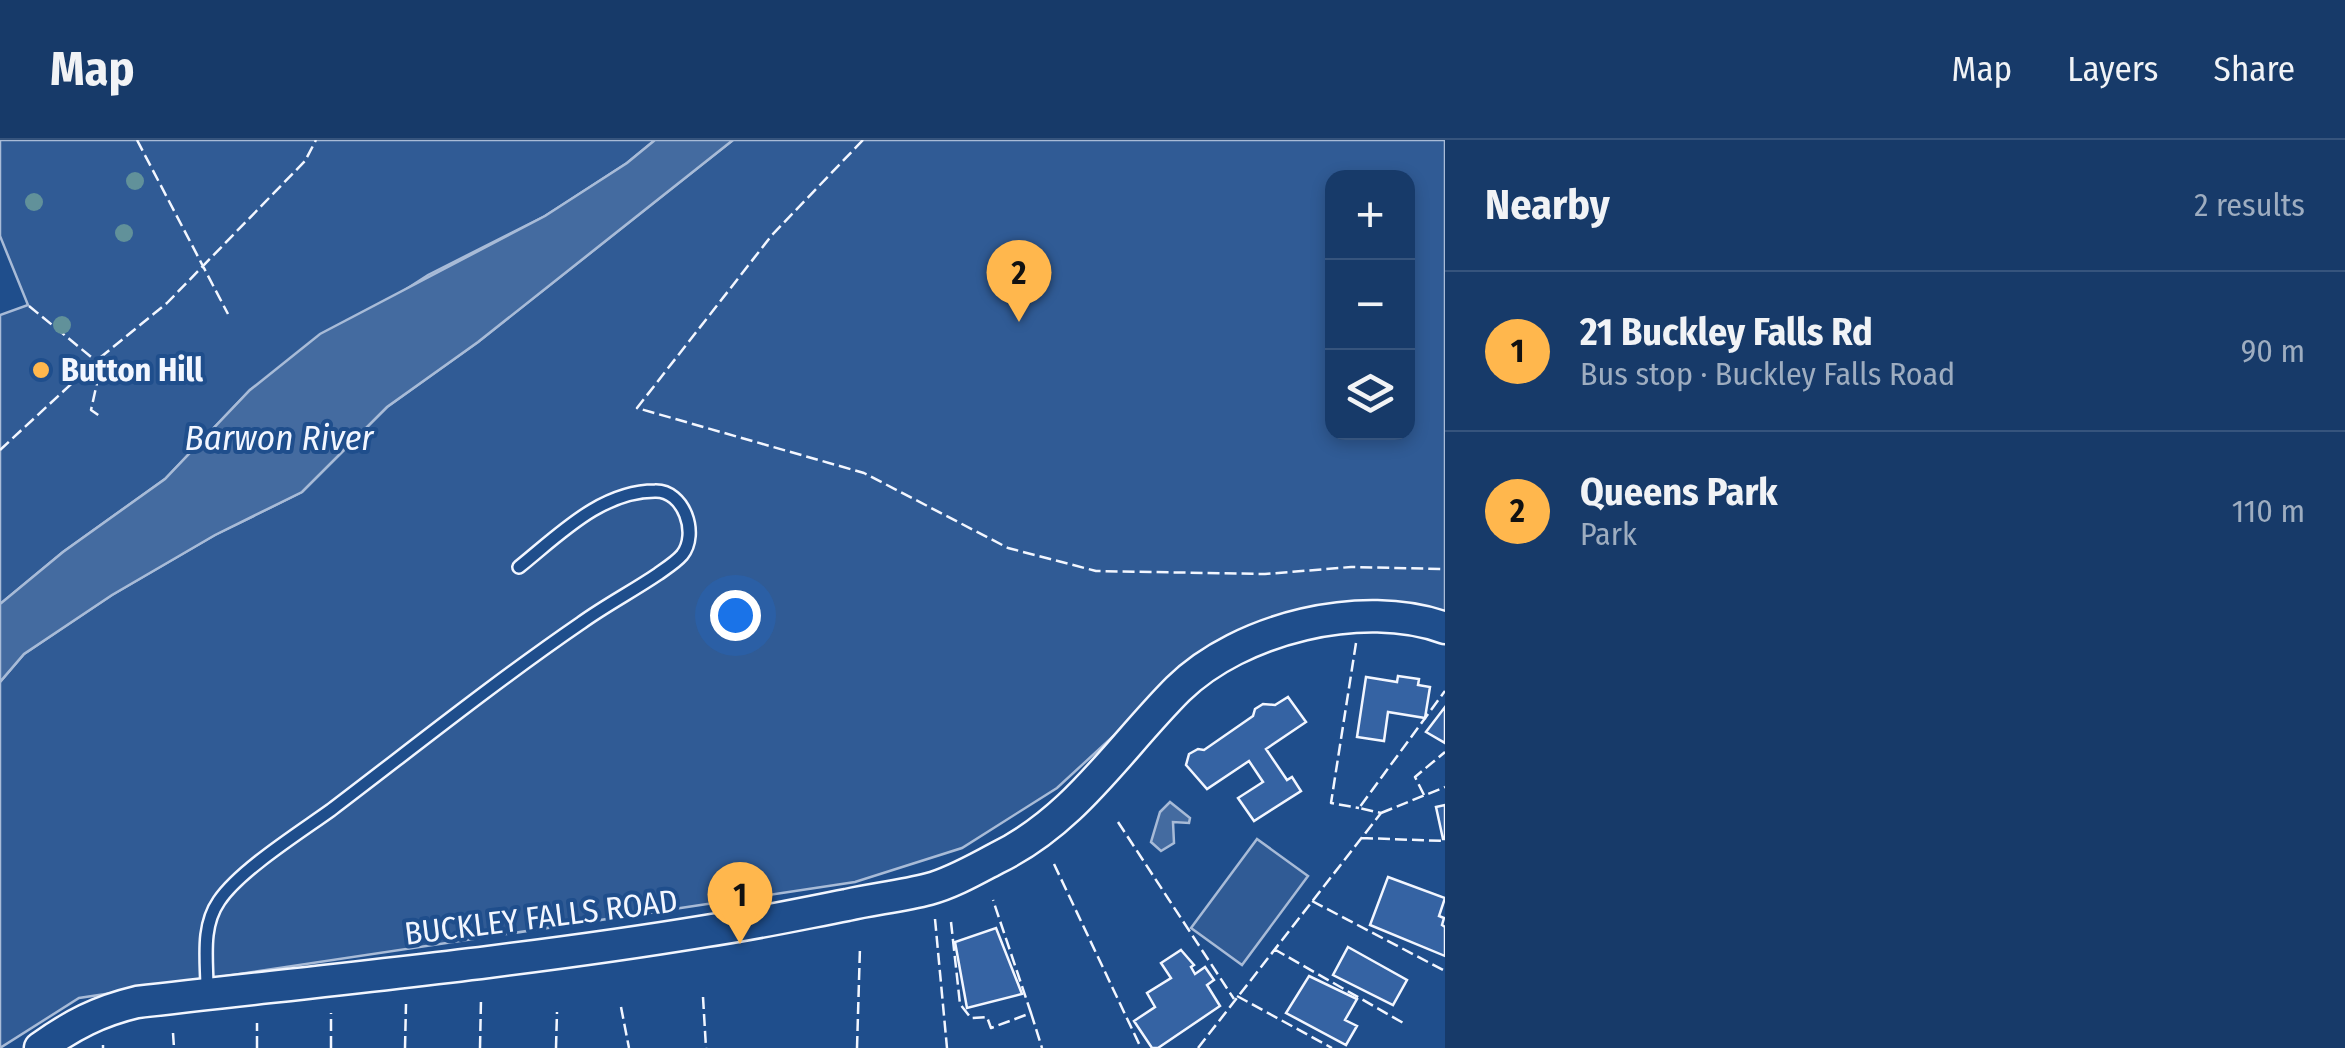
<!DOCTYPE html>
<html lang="en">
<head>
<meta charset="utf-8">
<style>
	body { margin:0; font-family:"Fira Sans Condensed",sans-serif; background:#20416f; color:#f1f3f6 }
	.controls { position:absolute; right:30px; top:30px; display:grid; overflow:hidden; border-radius:20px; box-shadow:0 5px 15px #0003 }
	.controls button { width:90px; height:90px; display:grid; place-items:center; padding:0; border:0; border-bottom:2px solid #36547d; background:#173a69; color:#f1f3f6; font:50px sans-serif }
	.you { position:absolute; left:735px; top:475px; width:35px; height:35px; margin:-25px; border:8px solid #fff; border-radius:50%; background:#1a73e8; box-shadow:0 0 0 15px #1a73e833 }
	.badge { display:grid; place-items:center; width:65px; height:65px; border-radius:50%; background:#ffb74d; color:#111; font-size:32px; font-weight:700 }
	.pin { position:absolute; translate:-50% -82px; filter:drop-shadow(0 2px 5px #0008) }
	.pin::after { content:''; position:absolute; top:52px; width:35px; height:30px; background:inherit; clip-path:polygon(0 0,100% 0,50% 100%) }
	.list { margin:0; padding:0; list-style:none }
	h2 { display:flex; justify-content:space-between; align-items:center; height:130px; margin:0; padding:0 40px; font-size:42px }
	h2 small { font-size:32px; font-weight:400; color:#9eadc0 }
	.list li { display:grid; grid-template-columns:65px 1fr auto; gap:30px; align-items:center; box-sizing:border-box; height:160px; padding:0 40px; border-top:2px solid #36547d }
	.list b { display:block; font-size:38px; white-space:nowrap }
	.list p { margin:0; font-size:32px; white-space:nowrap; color:#9eadc0 }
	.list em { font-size:32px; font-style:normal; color:#9eadc0 }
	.icon { flex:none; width:55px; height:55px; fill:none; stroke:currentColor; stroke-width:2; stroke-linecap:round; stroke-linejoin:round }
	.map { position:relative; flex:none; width:1445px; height:908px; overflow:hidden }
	header { display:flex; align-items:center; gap:60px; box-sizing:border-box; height:140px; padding:0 50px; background:#173a69; border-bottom:2px solid #36547d }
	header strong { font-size:48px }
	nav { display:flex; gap:55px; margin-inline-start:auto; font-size:35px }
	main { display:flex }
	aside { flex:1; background:#173a69 }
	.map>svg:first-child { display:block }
	.green { fill:#305b95; stroke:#a8bbd7; stroke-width:2.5; fill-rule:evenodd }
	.water { fill:#446ba0; stroke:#a8bbd7; stroke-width:2.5 }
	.building { fill:#3563a3; stroke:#f2f6ff; stroke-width:2.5 }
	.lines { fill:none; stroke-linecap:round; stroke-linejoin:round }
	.lane-casing { stroke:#f2f6ff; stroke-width:16 }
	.secondary-casing { stroke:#f2f6ff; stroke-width:35 }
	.lane { stroke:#1f4e8c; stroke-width:11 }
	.secondary { stroke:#1f4e8c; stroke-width:30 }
	.fence { stroke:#f2f6ff; stroke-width:2.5; stroke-dasharray:12 5; stroke-linecap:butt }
	.tree { fill:#61919a }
	.poi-dot { fill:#ffb74d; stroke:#1f4e8c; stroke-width:4 }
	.labels { text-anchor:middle; stroke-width:8; stroke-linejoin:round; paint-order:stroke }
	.poi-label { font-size:32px; font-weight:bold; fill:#f2f6ff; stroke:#1f4e8c; text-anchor:start }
	.street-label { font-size:32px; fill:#f2f6ff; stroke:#1f4e8c }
	.water-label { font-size:35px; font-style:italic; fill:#f2f6ff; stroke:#1f4e8c }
</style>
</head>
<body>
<header>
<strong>Map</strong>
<nav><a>Map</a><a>Layers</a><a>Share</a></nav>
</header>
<main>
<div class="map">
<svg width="1445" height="908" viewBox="0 0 1445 908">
	<rect width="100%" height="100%" fill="#1f4e8c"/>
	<path class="green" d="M 0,0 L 655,0 L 627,23 L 545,76 L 428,135 L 250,250 L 165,339 L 63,412 L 0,464 L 0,175 L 28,165 L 0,96 Z
		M 733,0 L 1445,0 L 1445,473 L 1397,463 L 1348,462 L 1278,477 L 1146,566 L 1057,648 L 962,708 L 855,742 L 79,858 L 0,908 L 0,542 L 24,514 L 112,455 L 215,395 L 302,352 L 387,267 L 478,202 ZM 1332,38 L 1408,38 L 1408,292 L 1332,292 Z
		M 1257,699 L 1308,736 L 1242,825 L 1191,788 Z"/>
	<path class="water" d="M 655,0 L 733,0 L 478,202 L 387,267 L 302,352 L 215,395 L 112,455 L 24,514 L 0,542 L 0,464 L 63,412 L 165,339 L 250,250 L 320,194 L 545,76 L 627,23 Z
		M 1170,662 L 1190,678 L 1189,683 L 1173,682 L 1174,703 L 1161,711 L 1151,702 L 1160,672 Z"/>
	<path class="building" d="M 1398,536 L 1419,539 L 1418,545 L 1430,547 L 1425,578 L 1388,572 L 1384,601 L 1357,597 L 1366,537 L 1397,542 Z
		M 1288,557 L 1306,582 L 1266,609 L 1287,640 L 1292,637 L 1301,651 L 1254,681 L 1238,658 L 1263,642 L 1249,621 L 1207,649 L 1186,625 L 1189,614 L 1198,609 L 1204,610 L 1253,576 L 1255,569 L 1263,564 L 1275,565 Z
		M 1445,567 L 1445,603 L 1426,592 Z
		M 1445,665 L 1445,699 L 1443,699 L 1436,667 Z
		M 1388,737 L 1445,758 L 1439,776 L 1444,778 L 1442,785 L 1445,787 L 1445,816 L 1370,785 Z
		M 996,788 L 1022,854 L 967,868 L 955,802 Z
		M 1348,807 L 1407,840 L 1393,865 L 1333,835 Z
		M 1181,810 L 1194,825 L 1191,827 L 1195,834 L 1205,827 L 1214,840 L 1207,845 L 1220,866 L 1158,908 L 1152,908 L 1134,881 L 1155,867 L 1147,853 L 1171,838 L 1161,823 Z
		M 1309,836 L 1357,859 L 1345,880 L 1357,886 L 1346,905 L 1286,873 Z"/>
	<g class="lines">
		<defs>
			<path id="lane" d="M 207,850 C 207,820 201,787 219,761 C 240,730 299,693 331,670 C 414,607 495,542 581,483 C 606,465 633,451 658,434 C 665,429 676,422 682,415 C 699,394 684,350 655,351 C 601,351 559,395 519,427"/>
			<path id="secondary" d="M 40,908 C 72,885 99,871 137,862 C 327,840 518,822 706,791 C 754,784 800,774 847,765 C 874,759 902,756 929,749 C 952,743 976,729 997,718 C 1075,680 1119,608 1178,549 C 1240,488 1363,458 1445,488"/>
		</defs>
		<use href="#lane" class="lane-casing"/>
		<use href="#secondary" class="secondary-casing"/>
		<use href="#lane" class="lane"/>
		<use href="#secondary" class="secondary"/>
		<path class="fence" d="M 137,0 L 228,174
			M 863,0 L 772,95 L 637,268 L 864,333 L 1008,408 L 1096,431 L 1265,434 L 1351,427 L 1445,429
			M 29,166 L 101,225 L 91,270 L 101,277
			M 0,310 L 96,221 L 167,163 L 305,21 L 316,0
			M 1356,503 L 1331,663 L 1359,668
			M 1424,655 L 1415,637 L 1445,612
			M 1381,673 L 1445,647
			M 1118,682 L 1234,859
			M 1361,698 L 1445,701
			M 1054,724 L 1141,908
			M 1312,761 L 1445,831
			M 935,779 L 947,908
			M 951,782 L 960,864 L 971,878 L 987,877 L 991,888 L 1031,873 L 993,760
			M 1274,809 L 1405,884
			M 1237,856 L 1332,908
			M 703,857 L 706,908
			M 621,867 L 629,908
			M 1031,873 L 1042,908
			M 173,893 L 174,908
			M 103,905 L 103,908
			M 257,908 L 257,883
			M 331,908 L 331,873
			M 405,908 L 406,864
			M 480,908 L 481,859
			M 556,908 L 557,872
			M 857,908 L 860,807
			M 1198,908 L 1381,673 L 1359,668 L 1445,551"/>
	</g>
	<g class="tree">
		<circle cx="135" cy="41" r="9"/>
		<circle cx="34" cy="62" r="9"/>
		<circle cx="124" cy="93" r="9"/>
		<circle cx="62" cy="185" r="9"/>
	</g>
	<circle class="poi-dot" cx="41" cy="230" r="10"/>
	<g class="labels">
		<g class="poi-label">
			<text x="61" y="241">Button Hill</text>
		</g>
		<g class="street-label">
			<text transform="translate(541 777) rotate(-7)" y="11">BUCKLEY FALLS ROAD</text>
		</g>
		<g class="water-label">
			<text x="279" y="310">Barwon River</text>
		</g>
	</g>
</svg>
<div class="controls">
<button>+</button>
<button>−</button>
<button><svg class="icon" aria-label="layers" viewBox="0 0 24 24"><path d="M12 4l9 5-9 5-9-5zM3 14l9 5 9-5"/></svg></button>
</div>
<div class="you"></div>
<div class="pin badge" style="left:740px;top:804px">1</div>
<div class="pin badge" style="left:1019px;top:182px">2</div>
</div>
<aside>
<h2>Nearby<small>2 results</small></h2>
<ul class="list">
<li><span class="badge">1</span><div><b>21 Buckley Falls Rd</b><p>Bus stop · Buckley Falls Road</p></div><em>90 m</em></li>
<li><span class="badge">2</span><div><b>Queens Park</b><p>Park</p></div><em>110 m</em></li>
</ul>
</aside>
</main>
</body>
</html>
